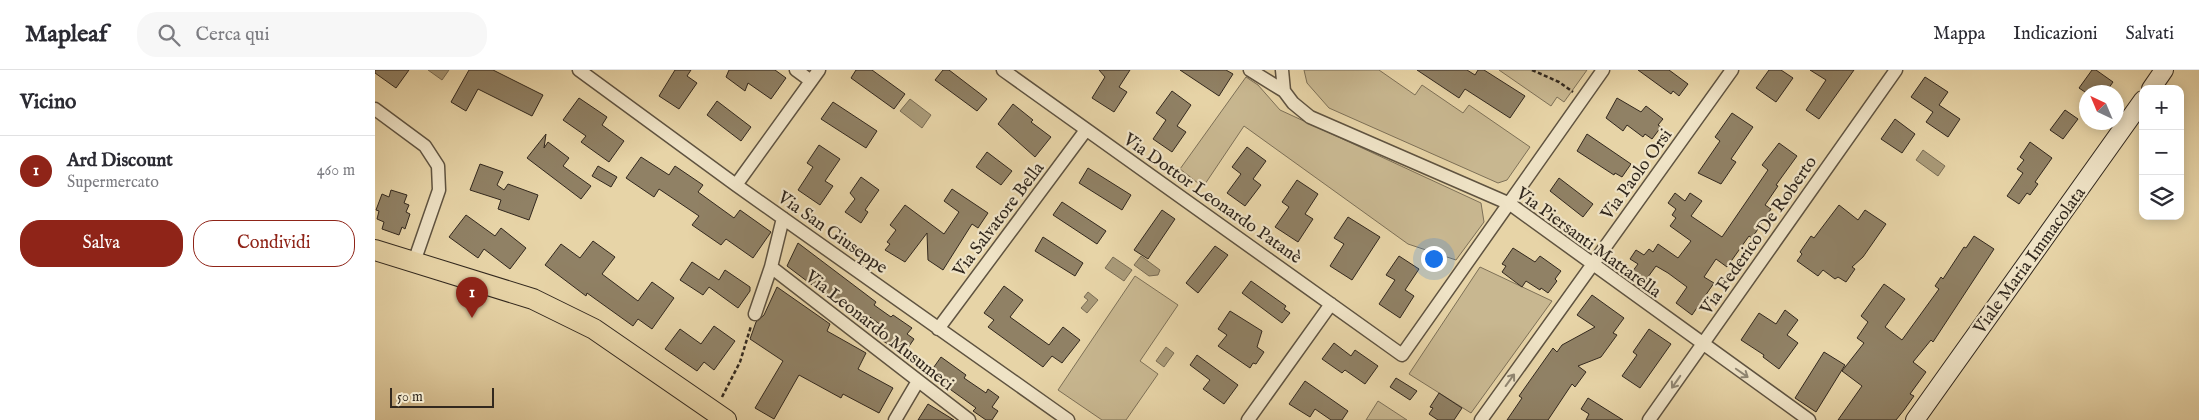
<!DOCTYPE html>
<html lang="it">
<head>
<meta charset="utf-8">
<style>
	body { margin:0; font-family:"IM FELL English",serif; background:#f7f7f7; color:#2b2b33 }
	.controls { position:absolute; right:15px; top:15px; display:grid; overflow:hidden; border-radius:10px; box-shadow:0 2px 12px #0003 }
	.controls button { width:45px; height:45px; display:grid; place-items:center; padding:0; border:0; border-bottom:1px solid #e1e1e2; background:#fff; color:#2b2b33; font:25px sans-serif }
	.compass { position:absolute; left:1704px; top:15px; width:45px; height:45px; border-radius:50%; background:#fff; box-shadow:0 2px 12px #0003; rotate:316deg }
	.scale { position:absolute; left:15px; bottom:12px; width:104px; box-sizing:border-box; padding-left:5px; border:2px solid #32281e; border-top:0; font-size:14px; line-height:18px; white-space:nowrap; color:#32281e; -webkit-text-stroke:4px #efe3c6; paint-order:stroke }
	.you { position:absolute; left:1058px; top:188px; width:18px; height:18px; margin:-12px; border:4px solid #fff; border-radius:50%; background:#1a73e8; box-shadow:0 0 0 8px #1a73e833 }
	.badge { display:grid; place-items:center; width:32px; height:32px; border-radius:50%; background:#8f2418; color:#fff; font-size:16px; font-weight:700 }
	.pin { position:absolute; translate:-50% -41px; filter:drop-shadow(0 1px 2px #0008) }
	.pin::after { content:''; position:absolute; top:26px; width:18px; height:15px; background:inherit; clip-path:polygon(0 0,100% 0,50% 100%) }
	.list { margin:0; padding:0; list-style:none }
	h2 { display:flex; justify-content:space-between; align-items:center; height:65px; margin:0; padding:0 20px; font-size:21px }
	h2 small { font-size:16px; font-weight:400; color:#7c7c81 }
	.list li { display:grid; grid-template-columns:32px 1fr auto; gap:15px; align-items:center; box-sizing:border-box; height:70px; padding:0 20px; border-top:1px solid #e1e1e2 }
	.list b { display:block; font-size:19px; white-space:nowrap }
	.list p { margin:0; font-size:16px; white-space:nowrap; color:#7c7c81 }
	.list em { font-size:16px; font-style:normal; color:#7c7c81 }
	.actions { display:flex; gap:10px; padding:15px 20px }
	.actions a { flex:1; padding:11px 0; border:1px solid #8f2418; border-radius:20px; text-align:center; font-size:18px; color:#8f2418 }
	.actions .main { background:#8f2418; color:#fff }
	.icon { flex:none; width:28px; height:28px; fill:none; stroke:currentColor; stroke-width:2; stroke-linecap:round; stroke-linejoin:round }
	.map { position:relative; flex:none; width:1824px; height:350px; overflow:hidden }
	header { display:flex; align-items:center; gap:30px; box-sizing:border-box; height:70px; padding:0 25px; background:#fff; border-bottom:1px solid #e1e1e2 }
	header strong { font-size:24px }
	nav { display:flex; gap:28px; margin-inline-start:auto; font-size:18px }
	.search { width:350px; height:45px; background:#f7f7f7; display:flex; align-items:center; gap:12px; box-sizing:border-box; padding:0 18px; border-radius:20px; color:#7c7c81; font-size:19px }
	main { display:flex }
	aside { flex:1; background:#fff }
	.map>svg:first-child { display:block }
	.green { fill:#c8b790; stroke:#7d7057 }
	.water { fill:#a99a78; stroke:#796c54 }
	.building { fill:#908165; stroke:#32281e }
	.lines { fill:none; stroke-linecap:round; stroke-linejoin:round }
	.street-casing { stroke:#5f5340; stroke-width:15 }
	.secondary-casing { stroke:#32281e; stroke-width:20 }
	.primary-casing { stroke:#32281e; stroke-width:22 }
	.path { stroke:#32281e; stroke-width:2.5; stroke-dasharray:4 2.5; stroke-linecap:butt }
	.street { stroke:#efe3c6; stroke-width:12 }
	.secondary { stroke:#efe3c6; stroke-width:18 }
	.primary { stroke:#e7d4a7; stroke-width:20 }
	.oneway { stroke:#908672 }
	.labels { text-anchor:middle; stroke-width:4.5; stroke-linejoin:round; paint-order:stroke }
	.street-label { font-size:18px; fill:#32281e; stroke:#efe3c6 }
</style>
</head>
<body>
<header>
<strong>Mapleaf</strong>
<div class="search"><svg class="icon" aria-label="search" viewBox="0 0 24 24"><circle cx="10" cy="10" r="6"/><path d="M15 15l6 6"/></svg>Cerca qui</div>
<nav><a>Mappa</a><a>Indicazioni</a><a>Salvati</a></nav>
</header>
<main>
<aside>
<h2>Vicino<small></small></h2>
<ul class="list">
<li><span class="badge">1</span><div><b>Ard Discount</b><p>Supermercato</p></div><em>460 m</em></li>
</ul>
<div class="actions"><a class="main">Salva</a><a>Condividi</a></div>
</aside>
<div class="map">
<svg width="1824" height="350" viewBox="0 0 1824 350">
	<rect width="100%" height="100%" fill="#e7d4a7"/>
	<filter id="stains"><feTurbulence type="fractalNoise" baseFrequency=".004" numOctaves="4"/><feColorMatrix values="0 0 0 0 .2 0 0 0 0 .09 0 0 0 0 .02 0 0 0 .5 -.17"/></filter>
	<radialGradient id="worn" r=".72"><stop offset=".6" stop-color="#630" stop-opacity="0"/><stop offset="1" stop-color="#630" stop-opacity=".3"/></radialGradient>
	<path class="green" d="M 929,0 L 1004,0 L 1040,25 L 1047,15 L 1088,43 L 1094,35 L 1155,77 L 1132,110 L 1123,113 L 954,38 L 932,13 Z
		M 1124,0 L 1212,0 L 1189,32 L 1182,27 L 1176,36 Z
		M 871,7 L 883,15 L 905,40 L 1106,133 L 1109,152 L 1081,190 L 1033,174 L 869,56 L 828,117 L 805,99 Z
		M 1105,197 L 1177,231 L 1096,343 L 1034,304 Z
		M 760,206 L 803,235 L 765,291 L 783,304 L 751,350 L 727,350 L 683,320 Z
		M 1003,331 L 1032,350 L 991,350 Z"/>
	<path class="water" d="M 53,0 L 74,0 L 67,10 Z
		M 535,29 L 556,45 L 547,58 L 525,41 Z
		M 1548,80 L 1570,96 L 1563,106 L 1541,90 Z
		M 766,186 L 785,200 L 783,205 L 774,206 L 759,195 Z
		M 738,187 L 757,200 L 749,211 L 730,198 Z
		M 713,222 L 723,230 L 712,243 L 706,238 L 713,230 L 709,227 Z
		M 791,277 L 799,283 L 789,297 L 781,291 Z"/>
	<path class="building" d="M 0,0 L 34,0 L 21,18 L 0,3 Z
		M 94,0 L 118,0 L 168,25 L 157,46 L 103,19 L 91,41 L 76,32 Z
		M 300,0 L 316,0 L 312,6 L 322,13 L 304,39 L 284,26 Z
		M 354,0 L 400,0 L 411,8 L 396,29 L 373,13 L 370,21 L 351,7 Z
		M 481,0 L 497,0 L 530,24 L 519,39 L 476,8 Z
		M 568,0 L 574,0 L 612,29 L 602,41 L 560,10 Z
		M 724,0 L 755,0 L 744,17 L 752,22 L 739,42 L 717,28 L 730,7 Z
		M 805,0 L 851,0 L 858,4 L 844,26 Z
		M 1042,0 L 1092,0 L 1100,5 L 1103,0 L 1109,0 L 1150,26 L 1135,48 L 1090,19 L 1084,28 Z
		M 1263,0 L 1294,0 L 1313,14 L 1304,26 L 1298,21 L 1296,24 Z
		M 1394,0 L 1406,0 L 1418,8 L 1401,32 L 1381,18 Z
		M 1435,0 L 1479,0 L 1444,49 L 1431,40 L 1451,10 Z
		M 1717,0 L 1721,0 L 1738,12 L 1731,22 L 1710,22 L 1704,18 Z
		M 1550,7 L 1573,22 L 1564,35 L 1585,49 L 1573,67 L 1551,52 L 1558,42 L 1536,27 Z
		M 797,21 L 816,35 L 802,56 L 811,62 L 797,82 L 778,69 L 791,50 L 781,43 Z
		M 204,28 L 232,47 L 227,55 L 249,71 L 234,92 L 206,72 L 211,66 L 188,50 Z
		M 1242,28 L 1266,42 L 1271,36 L 1288,49 L 1283,55 L 1286,57 L 1277,69 L 1270,64 L 1268,67 L 1252,55 L 1248,61 L 1231,48 Z
		M 342,31 L 376,57 L 366,71 L 332,45 Z
		M 458,32 L 502,61 L 491,78 L 446,49 Z
		M 638,34 L 658,50 L 656,52 L 676,67 L 660,87 L 623,54 Z
		M 1690,40 L 1703,49 L 1688,69 L 1675,60 Z
		M 1357,43 L 1378,57 L 1356,89 L 1361,92 L 1346,114 L 1323,103 L 1345,71 L 1340,67 Z
		M 1520,49 L 1540,64 L 1527,83 L 1506,69 Z
		M 171,64 L 169,78 L 173,72 L 194,88 L 188,96 L 216,116 L 206,129 L 152,88 Z
		M 1212,64 L 1256,94 L 1247,107 L 1240,103 L 1239,105 L 1202,81 Z
		M 1655,72 L 1677,88 L 1660,112 L 1663,114 L 1655,125 L 1652,123 L 1644,134 L 1632,126 L 1648,103 L 1642,99 L 1649,90 L 1645,87 Z
		M 1404,73 L 1422,86 L 1401,115 L 1403,116 L 1390,135 L 1396,139 L 1377,168 L 1374,166 L 1352,197 L 1341,189 L 1329,207 L 1339,213 L 1317,245 L 1301,233 L 1312,217 L 1293,203 L 1281,196 L 1270,211 L 1257,202 L 1263,194 L 1255,189 L 1261,180 L 1269,185 L 1274,179 L 1278,182 L 1283,174 L 1303,188 L 1316,171 L 1295,156 L 1301,148 L 1297,145 L 1301,139 L 1293,133 L 1300,123 L 1310,131 L 1315,123 L 1327,131 L 1316,146 L 1347,167 L 1393,100 L 1387,95 Z
		M 444,75 L 465,89 L 450,111 L 458,116 L 445,135 L 423,120 L 438,97 L 432,93 Z
		M 872,77 L 891,91 L 878,109 L 886,115 L 870,136 L 852,123 L 866,104 L 857,97 Z
		M 612,82 L 637,101 L 626,115 L 601,97 Z
		M 266,87 L 294,105 L 300,96 L 328,115 L 323,122 L 359,148 L 365,140 L 396,162 L 378,188 L 351,169 L 346,175 L 317,155 L 324,146 L 284,119 L 279,127 L 251,108 Z
		M 105,94 L 128,102 L 122,115 L 129,120 L 133,114 L 163,125 L 154,150 L 123,139 L 126,130 L 95,120 Z
		M 223,96 L 242,107 L 236,117 L 217,106 Z
		M 713,98 L 756,125 L 747,140 L 704,113 Z
		M 486,107 L 504,120 L 490,140 L 493,142 L 486,153 L 470,142 L 480,129 L 475,123 Z
		M 1184,108 L 1218,134 L 1208,147 L 1175,121 Z
		M 922,110 L 943,124 L 930,144 L 938,149 L 923,172 L 900,157 L 914,137 L 907,132 Z
		M 577,119 L 613,143 L 603,158 L 597,154 L 568,200 L 553,190 L 552,163 L 530,192 L 510,180 L 515,174 L 512,172 L 521,160 L 515,155 L 530,135 L 569,164 L 584,142 L 569,131 Z
		M 16,120 L 32,125 L 29,133 L 34,135 L 31,142 L 35,144 L 30,159 L 27,157 L 24,165 L 7,159 L 9,152 L 2,149 L 4,141 L 1,140 L 7,124 L 14,127 Z
		M 687,132 L 731,161 L 722,174 L 678,145 Z
		M 1464,135 L 1483,150 L 1490,140 L 1511,154 L 1488,187 L 1477,197 L 1480,199 L 1471,212 L 1463,207 L 1460,209 L 1448,200 L 1443,206 L 1422,191 L 1427,184 L 1425,182 L 1436,166 L 1439,168 Z
		M 787,140 L 800,149 L 773,189 L 759,180 Z
		M 91,145 L 120,166 L 126,158 L 151,178 L 135,199 L 109,179 L 103,188 L 74,167 Z
		M 973,147 L 1005,167 L 977,210 L 955,196 L 969,174 L 959,168 Z
		M 1599,166 L 1619,179 L 1558,272 L 1556,270 L 1538,292 L 1551,302 L 1535,324 L 1539,326 L 1529,340 L 1521,350 L 1463,350 L 1487,316 L 1467,301 L 1489,273 L 1482,268 L 1493,252 L 1486,246 L 1509,214 L 1530,229 L 1510,257 L 1527,270 L 1564,219 L 1560,216 L 1566,207 L 1568,209 L 1589,177 L 1591,178 Z
		M 668,167 L 708,193 L 700,206 L 660,181 Z
		M 218,171 L 240,187 L 227,204 L 263,231 L 277,212 L 299,228 L 277,259 L 263,249 L 258,256 L 212,223 L 211,226 L 170,195 L 186,174 L 205,188 Z
		M 423,173 L 501,232 L 499,235 L 516,247 L 518,245 L 537,258 L 532,264 L 539,269 L 528,285 L 504,268 L 510,258 L 492,245 L 486,252 L 412,196 Z
		M 840,176 L 853,185 L 823,223 L 811,213 Z
		M 1138,178 L 1160,192 L 1165,186 L 1186,201 L 1180,209 L 1182,211 L 1173,223 L 1166,218 L 1165,220 L 1151,211 L 1147,217 L 1127,202 L 1131,196 L 1127,194 Z
		M 1024,186 L 1044,199 L 1030,220 L 1039,226 L 1025,248 L 1004,234 L 1020,210 L 1011,205 Z
		M 317,192 L 344,210 L 350,200 L 375,217 L 375,221 L 363,238 L 334,217 L 328,225 L 305,210 Z
		M 876,211 L 911,236 L 909,239 L 915,243 L 907,253 L 867,223 Z
		M 629,216 L 648,230 L 635,247 L 674,275 L 688,257 L 705,270 L 687,293 L 677,286 L 668,297 L 613,257 L 619,250 L 609,243 Z
		M 402,217 L 455,254 L 452,261 L 491,283 L 483,299 L 518,318 L 504,343 L 468,324 L 466,328 L 424,305 L 399,349 L 380,338 L 408,291 L 375,269 L 381,252 L 389,245 Z
		M 1217,225 L 1249,248 L 1238,263 L 1242,265 L 1226,287 L 1203,296 L 1211,302 L 1200,317 L 1197,314 L 1173,350 L 1132,350 L 1147,328 L 1144,326 L 1178,278 L 1182,282 L 1187,275 L 1220,257 L 1202,245 Z
		M 1410,240 L 1423,250 L 1412,265 L 1423,273 L 1404,299 L 1388,287 L 1389,285 L 1366,270 L 1384,243 L 1401,254 Z
		M 855,241 L 887,261 L 882,277 L 889,282 L 881,294 L 878,293 L 875,298 L 843,276 L 852,265 L 843,259 Z
		M 339,256 L 360,271 L 339,300 L 329,292 L 322,301 L 290,279 L 305,259 L 326,274 Z
		M 1274,259 L 1296,274 L 1265,318 L 1247,306 L 1262,285 L 1258,282 Z
		M 959,273 L 976,286 L 980,280 L 1003,296 L 990,314 L 970,300 L 967,303 L 947,289 Z
		M 1449,282 L 1470,295 L 1441,342 L 1420,328 Z
		M 822,285 L 863,315 L 849,334 L 828,319 L 835,310 L 815,295 Z
		M 566,287 L 591,305 L 589,308 L 611,323 L 613,319 L 624,327 L 617,337 L 623,341 L 617,350 L 611,350 L 598,341 L 601,338 L 554,304 Z
		M 1021,308 L 1042,321 L 1035,330 L 1015,317 Z
		M 930,311 L 973,341 L 967,350 L 956,350 L 940,339 L 935,347 L 914,334 Z
		M 1064,323 L 1087,338 L 1079,350 L 1063,350 L 1054,344 L 1058,338 L 1055,337 Z
		M 1213,328 L 1248,350 L 1211,350 L 1214,344 L 1206,339 Z
		M 553,334 L 579,350 L 543,350 Z"/>
	<g class="lines">
		<defs>
			<path id="street" d="M 204,0 L 361,115 L 693,350
				M 421,0 L 436,11
				M 628,0 L 1027,285 L 1228,0
				M 875,0 L 909,21 L 918,33 L 935,47 L 1135,134 L 1434,350
				M 907,0 L 909,21
				M 0,39 L 50,76 L 63,96 L 64,120 L 39,192
				M 361,115 L 444,0
				M 396,197 L 594,350
				M 380,244 L 396,197 L 408,148
				M 563,259 L 711,60
				M 520,350 L 543,311
				M 873,350 L 956,234
				M 1106,350 L 1357,0
				M 1274,350 L 1521,0"/>
			<path id="secondary" d="M 1776,19 L 1789,0
				M 1540,350 L 1768,30"/>
			<path id="primary" d="M 0,180 L 158,229 L 219,259 L 351,350"/>
		</defs>
		<use href="#street" class="street-casing"/>
		<use href="#secondary" class="secondary-casing"/>
		<use href="#primary" class="primary-casing"/>
		<path class="path" d="M 1157,0 L 1184,12 L 1198,22
			M 347,327 L 365,292 L 376,256"/>
		<use href="#street" class="street"/>
		<use href="#secondary" class="secondary"/>
		<use href="#primary" class="primary"/>
	</g>
	<defs><path id="oneway-shaft" d="M-6 0H5M1.5-3L5.5 0L1.5 3" fill="none" stroke-width="1.6" stroke-linecap="round" stroke-linejoin="round" transform="scale(1.25)"/></defs>
	<g class="oneway">
		<use href="#oneway-shaft" transform="translate(1367 303) rotate(35)"/>
		<use href="#oneway-shaft" transform="translate(1135 310) rotate(-54)"/>
		<use href="#oneway-shaft" transform="translate(1301 312) rotate(125)"/>
	</g>
	<g class="labels">
		<g class="street-label">
			<text transform="translate(1261 104) rotate(-54)" y="6">Via Paolo Orsi</text>
			<text transform="translate(838 128) rotate(35)" y="6">Via Dottor Leonardo Patanè</text>
			<text transform="translate(623 149) rotate(-53)" y="6">Via Salvatore Bella</text>
			<text transform="translate(458 162) rotate(35)" y="6">Via San Giuseppe</text>
			<text transform="translate(1383 165) rotate(-55)" y="6">Via Federico De Roberto</text>
			<text transform="translate(1214 172) rotate(36)" y="6">Via Piersanti Mattarella</text>
			<text transform="translate(1654 190) rotate(-54)" y="6">Viale Maria Immacolata</text>
			<text transform="translate(505 260) rotate(38)" y="6">Via Leonardo Musumeci</text>
		</g>
	</g>
	<rect width="100%" height="100%" filter="url(#stains)"/>
	<rect width="100%" height="100%" fill="url(#worn)"/>
</svg>
<div class="controls">
<button>+</button>
<button>−</button>
<button><svg class="icon" aria-label="layers" viewBox="0 0 24 24"><path d="M12 4l9 5-9 5-9-5zM3 14l9 5 9-5"/></svg></button>
</div>
<svg class="compass" viewBox="-18 -18 36 36"><path d="M0-13l5 13h-10z" fill="#e53935"/><path d="M0 13l5-13h-10z" fill="#7c7c81"/></svg>
<div class="scale">50 m</div>
<div class="you"></div>
<div class="pin badge" style="left:97px;top:248px">1</div>
</div>
</main>
</body>
</html>
